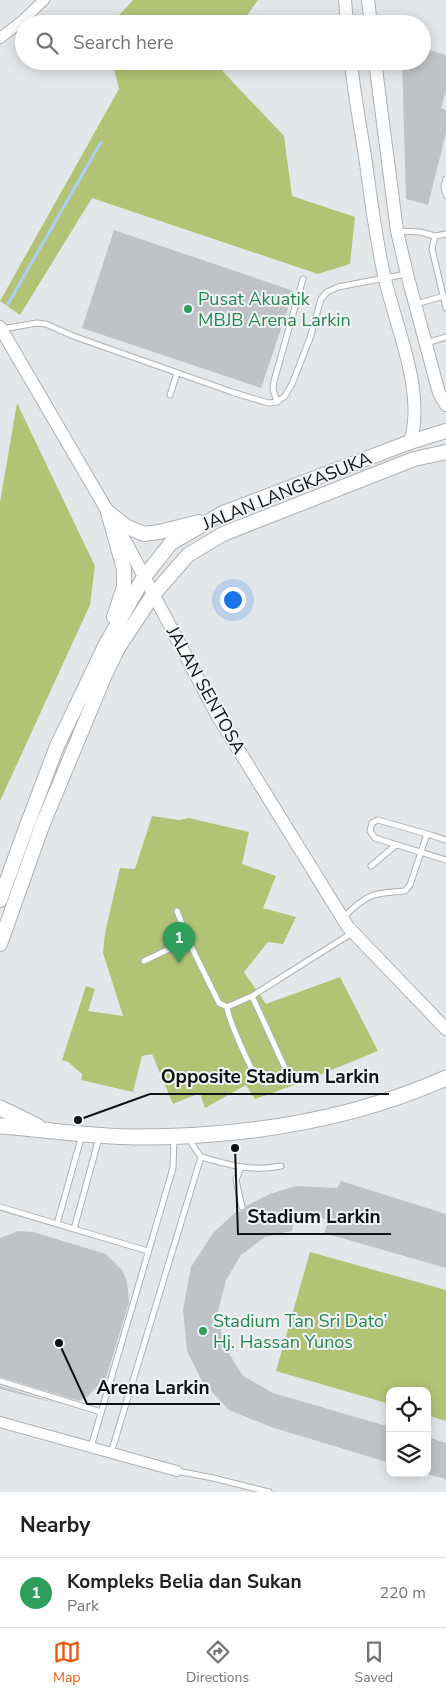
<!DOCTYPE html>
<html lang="en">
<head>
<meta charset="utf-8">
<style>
	body { margin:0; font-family:"Nunito Sans",sans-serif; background:#f6f6f6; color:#202124 }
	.controls { position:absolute; right:15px; bottom:15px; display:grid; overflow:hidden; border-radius:10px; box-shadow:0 2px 12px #0003 }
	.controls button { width:45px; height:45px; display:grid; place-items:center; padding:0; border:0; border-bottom:1px solid #e0e0e0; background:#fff; color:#202124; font:25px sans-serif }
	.you { position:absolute; left:232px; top:599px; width:18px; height:18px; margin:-12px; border:4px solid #fff; border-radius:50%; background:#1a73e8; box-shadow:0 0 0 8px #1a73e833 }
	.badge { display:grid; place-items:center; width:32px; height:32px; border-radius:50%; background:#ea580c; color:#fff; font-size:16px; font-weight:700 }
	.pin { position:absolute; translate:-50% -41px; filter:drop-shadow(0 1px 2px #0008) }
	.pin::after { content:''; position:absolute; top:26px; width:18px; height:15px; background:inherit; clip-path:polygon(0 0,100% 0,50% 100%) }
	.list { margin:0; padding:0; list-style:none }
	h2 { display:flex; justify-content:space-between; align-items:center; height:65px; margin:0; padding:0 20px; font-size:21px }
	h2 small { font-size:16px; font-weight:400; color:#757577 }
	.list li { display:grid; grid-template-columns:32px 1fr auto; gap:15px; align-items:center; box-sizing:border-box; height:70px; padding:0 20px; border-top:1px solid #e0e0e0 }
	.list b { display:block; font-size:19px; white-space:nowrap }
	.list p { margin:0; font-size:16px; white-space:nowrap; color:#757577 }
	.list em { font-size:16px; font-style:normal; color:#757577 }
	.icon { flex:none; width:28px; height:28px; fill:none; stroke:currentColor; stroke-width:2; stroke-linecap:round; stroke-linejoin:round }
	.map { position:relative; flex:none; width:446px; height:1492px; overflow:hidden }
	.search { position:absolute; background:#fff; box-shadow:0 2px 12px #0003; left:15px; right:15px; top:15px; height:55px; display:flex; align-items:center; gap:12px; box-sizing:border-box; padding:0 18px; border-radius:28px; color:#757577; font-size:19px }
	.sheet { height:135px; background:#fff }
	nav { display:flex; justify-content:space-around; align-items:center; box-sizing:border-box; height:70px; border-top:1px solid #e0e0e0; background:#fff; font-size:14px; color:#757577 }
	nav a { display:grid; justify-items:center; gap:2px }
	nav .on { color:#ea580c }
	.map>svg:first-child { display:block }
	.green { fill:#b3c376 }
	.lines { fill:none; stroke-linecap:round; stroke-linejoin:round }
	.stream { stroke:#abcefb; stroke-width:3 }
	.building { fill:#c0c3c5 }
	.service-casing { stroke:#aeb1b3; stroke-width:7 }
	.minor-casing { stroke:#aeb1b3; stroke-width:12 }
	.tertiary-casing { stroke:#aeb1b3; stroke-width:14 }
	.secondary-casing { stroke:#aeb1b3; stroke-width:16 }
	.primary-casing { stroke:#aeb1b3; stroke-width:17 }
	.service { stroke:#fff; stroke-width:5 }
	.minor { stroke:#fff; stroke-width:10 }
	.tertiary { stroke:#fff; stroke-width:12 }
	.secondary { stroke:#fff; stroke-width:14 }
	.primary { stroke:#fff; stroke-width:15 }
	.leisure-dot { fill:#2e9e5b; stroke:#f1f4f7; stroke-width:2 }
	.labels { text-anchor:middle; stroke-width:4; stroke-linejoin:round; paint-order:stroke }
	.leisure-label { font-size:18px; fill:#27864d; stroke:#f1f4f7; text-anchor:start }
	.street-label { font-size:18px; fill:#101112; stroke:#f1f4f7 }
	.leader { fill:none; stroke:#101112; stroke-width:2 }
	.callout-dot { fill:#101112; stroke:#f1f4f7; stroke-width:2 }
	.callout-label { font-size:19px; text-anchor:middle; font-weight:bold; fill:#101112; stroke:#f1f4f7; stroke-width:4; stroke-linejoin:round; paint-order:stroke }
</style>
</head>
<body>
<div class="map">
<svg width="446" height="1492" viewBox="0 0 446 1492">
	<rect width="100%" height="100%" fill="#e4e7ea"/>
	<path class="green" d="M 133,0 L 258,0 L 241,24 L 111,24 Z
		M 112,61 L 216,61 L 215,63 L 284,136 L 292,196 L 355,217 L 350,264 L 318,274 L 92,198 L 20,315 L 0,301 L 119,89 Z
		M 17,403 L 95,566 L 90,605 L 0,801 L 0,502 Z
		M 152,816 L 179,820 L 189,818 L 249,832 L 242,864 L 276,876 L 263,908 L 296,917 L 283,944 L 268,942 L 244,972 L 266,1004 L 340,977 L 378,1051 L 297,1084 L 255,1099 L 246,1085 L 205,1108 L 200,1093 L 173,1104 L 152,1054 L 142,1056 L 133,1092 L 81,1080 L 82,1074 L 68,1062 L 62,1060 L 86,986 L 95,989 L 88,1011 L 123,1016 L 103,953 L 105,933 L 120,868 L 135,869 Z
		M 310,1252 L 446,1290 L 446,1421 L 427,1415 L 427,1391 L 390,1391 L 390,1404 L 276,1371 Z"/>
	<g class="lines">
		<path class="stream" d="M 8,304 L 101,142"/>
	</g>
	<path class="building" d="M 422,48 L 446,55 L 446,91 L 441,108 L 446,110 L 446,133 L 428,205 L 406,199 L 402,61 L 422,61 Z
		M 114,230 L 294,291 L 261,388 L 82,328 Z
		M 341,1181 L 446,1214 L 446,1268 L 324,1233 L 329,1219 L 295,1216 L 292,1231 L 265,1237 L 241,1255 L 226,1280 L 217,1315 L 225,1347 L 243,1376 L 273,1393 L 390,1427 L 390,1463 L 271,1427 L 229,1410 L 202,1381 L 187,1351 L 183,1310 L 191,1267 L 213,1233 L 236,1212 L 245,1210 L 246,1206 L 270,1194 L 296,1186 L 337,1188 Z
		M 18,1231 L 33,1232 L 106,1254 L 122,1270 L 127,1281 L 129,1302 L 106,1378 L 88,1396 L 79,1401 L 0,1377 L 0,1238 Z
		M 0,1386 L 59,1404 L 0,1389 Z
		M 427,1437 L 446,1443 L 446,1479 L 427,1474 Z"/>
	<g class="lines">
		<defs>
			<path id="service" d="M 446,179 L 444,187 L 446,195
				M 398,231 L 420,232 L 435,236
				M 446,234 L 435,236 L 432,249 L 446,308
				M 416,304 L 444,296
				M 2,329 L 37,323 L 46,324 L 73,336 L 232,392 L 268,403 L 277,402 L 285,396 L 292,384 L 310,338 L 321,299 L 327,292 L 338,287 L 406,274
				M 427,343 L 446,337
				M 170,395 L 177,373
				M 277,402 L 273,389 L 274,381 L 303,279
				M 427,834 L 378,820 L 372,823 L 370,831 L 375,838 L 446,860
				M 371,866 L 396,845
				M 177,911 L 188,940
				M 343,918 C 366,894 373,893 405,891 L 410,885 L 427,834 L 446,840
				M 144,961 L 188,940 L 219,1003 L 227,1007 L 252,996
				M 227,1007 C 228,1018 251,1072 259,1080 C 260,1082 263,1082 266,1083 L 284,1074 L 285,1068 L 252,996 L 352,933
				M 192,1137 L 192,1144 L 201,1157 C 231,1165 250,1172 281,1166
				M 241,1167 L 236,1180 L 242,1207
				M 0,1207 L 148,1251
				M 57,1224 L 82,1135
				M 74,1229 L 99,1138
				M 0,1381 L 101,1412
				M 91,1447 L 173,1168 L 174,1137
				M 111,1453 L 201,1157
				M 177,1471 L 213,1478 L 269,1492"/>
			<path id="minor" d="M 0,38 L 22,21 L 44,0
				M 0,1422 L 177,1471"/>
			<path id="tertiary" d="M 345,0 L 347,24
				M 368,0 L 371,24
				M 351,61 C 354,95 361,129 366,163 C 371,201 376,241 385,279 C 396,328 426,393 410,442
				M 375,61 L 397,231 L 407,274 L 439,393 L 446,405
				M 0,327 L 129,548 L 217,715 L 348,927 L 446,1029"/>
			<path id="secondary" d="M 108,512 L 124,569 L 124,587 L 114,617
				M 108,512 L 127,527 L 144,534 L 159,532 L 199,522
				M 0,900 L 23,836 L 57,746 L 105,646 L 144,577 L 171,543 L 223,513 L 410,442 L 446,431
				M 0,944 L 42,826 L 104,677 L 118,648 L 153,595 L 188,555 L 223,534 L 414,459 L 446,452"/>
			<path id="primary" d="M 0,1108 L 37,1126
				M 0,1126 C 45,1129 90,1137 136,1137 C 242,1137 349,1121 446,1078"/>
		</defs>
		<use href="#service" class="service-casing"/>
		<use href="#minor" class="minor-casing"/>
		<use href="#tertiary" class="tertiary-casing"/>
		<use href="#secondary" class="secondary-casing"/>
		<use href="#primary" class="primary-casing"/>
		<use href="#service" class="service"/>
		<use href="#minor" class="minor"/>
		<use href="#tertiary" class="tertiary"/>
		<use href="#secondary" class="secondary"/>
		<use href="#primary" class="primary"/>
	</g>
	<g class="leisure-dot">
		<circle cx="188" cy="309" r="5"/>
		<circle cx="203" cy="1331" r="5"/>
	</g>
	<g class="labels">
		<g class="leisure-label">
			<text x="198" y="305">Pusat Akuatik<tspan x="198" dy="21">MBJB Arena Larkin</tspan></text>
			<text x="213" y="1327">Stadium Tan Sri Dato’<tspan x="213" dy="21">Hj. Hassan Yunos</tspan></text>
		</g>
		<g class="street-label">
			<text transform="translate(287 491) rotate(-22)" y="6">JALAN LANGKASUKA</text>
			<text transform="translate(206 690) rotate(61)" y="6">JALAN SENTOSA</text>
		</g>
	</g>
	<path class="leader" d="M78 1120L150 1094H389M235 1148L238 1234H391M59 1343L87 1404H220"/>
	<g class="callout-dot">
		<circle cx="78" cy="1120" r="5"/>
		<circle cx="235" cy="1148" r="5"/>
		<circle cx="59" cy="1343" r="5"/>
	</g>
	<g class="callout-label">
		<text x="270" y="1083">Opposite Stadium Larkin</text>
		<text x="314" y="1223">Stadium Larkin</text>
		<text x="153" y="1394">Arena Larkin</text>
	</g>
</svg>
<div class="controls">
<button><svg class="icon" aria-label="locate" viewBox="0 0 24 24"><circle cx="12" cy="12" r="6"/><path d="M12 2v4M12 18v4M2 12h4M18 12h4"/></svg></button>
<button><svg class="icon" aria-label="layers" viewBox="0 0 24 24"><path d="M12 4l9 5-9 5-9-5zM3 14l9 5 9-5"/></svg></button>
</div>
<div class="you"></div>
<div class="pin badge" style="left:179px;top:963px;background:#2e9e5b">1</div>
<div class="search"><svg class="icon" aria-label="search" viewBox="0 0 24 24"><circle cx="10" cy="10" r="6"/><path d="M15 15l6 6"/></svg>Search here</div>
</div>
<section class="sheet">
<h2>Nearby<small></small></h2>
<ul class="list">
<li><span class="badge" style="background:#2e9e5b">1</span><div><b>Kompleks Belia dan Sukan</b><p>Park</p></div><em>220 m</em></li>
</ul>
</section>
<nav>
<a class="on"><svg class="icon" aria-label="map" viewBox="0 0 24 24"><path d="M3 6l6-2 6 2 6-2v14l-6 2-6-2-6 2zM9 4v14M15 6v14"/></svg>Map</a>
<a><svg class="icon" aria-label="directions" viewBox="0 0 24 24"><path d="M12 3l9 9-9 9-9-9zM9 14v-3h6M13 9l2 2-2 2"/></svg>Directions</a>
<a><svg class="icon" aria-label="saved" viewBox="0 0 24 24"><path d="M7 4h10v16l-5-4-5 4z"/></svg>Saved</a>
</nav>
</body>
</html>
